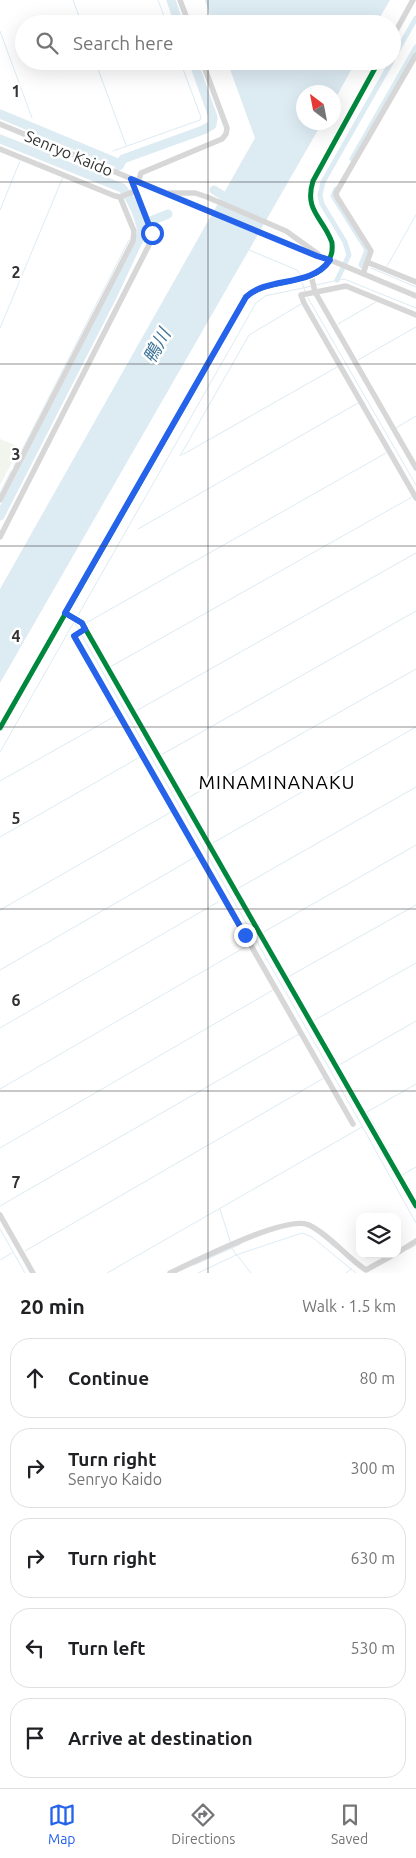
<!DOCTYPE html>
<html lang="en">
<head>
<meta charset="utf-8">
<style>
	body { margin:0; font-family:Ubuntu,"Noto Sans JP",sans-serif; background:#f2f2f2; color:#202124 }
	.controls { position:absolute; right:15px; bottom:15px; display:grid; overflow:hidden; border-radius:10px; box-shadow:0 5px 20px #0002 }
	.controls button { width:45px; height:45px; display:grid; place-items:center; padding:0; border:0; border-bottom:1px solid #e0e0e0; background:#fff; color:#202124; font:25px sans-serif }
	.compass { position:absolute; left:296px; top:85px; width:45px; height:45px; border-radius:50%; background:#fff; box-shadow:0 5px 20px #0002; rotate:328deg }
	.stop { position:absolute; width:15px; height:15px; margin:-11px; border:4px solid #2563eb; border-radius:50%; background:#fff }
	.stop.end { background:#2563eb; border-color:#fff; box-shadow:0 1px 5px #0008 }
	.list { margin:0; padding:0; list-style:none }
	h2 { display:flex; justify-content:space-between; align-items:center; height:65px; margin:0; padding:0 20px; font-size:21px }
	h2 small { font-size:16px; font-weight:400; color:#757577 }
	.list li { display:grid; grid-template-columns:32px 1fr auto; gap:15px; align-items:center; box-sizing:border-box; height:80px; margin:0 10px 10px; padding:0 10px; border:1px solid #e0e0e0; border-radius:20px }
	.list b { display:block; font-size:19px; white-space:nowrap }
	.list p { margin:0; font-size:16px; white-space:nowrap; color:#757577 }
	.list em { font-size:16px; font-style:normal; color:#757577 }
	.icon { flex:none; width:28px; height:28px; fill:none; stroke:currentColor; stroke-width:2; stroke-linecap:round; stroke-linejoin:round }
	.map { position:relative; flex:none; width:416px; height:1273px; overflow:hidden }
	.search { position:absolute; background:#fff; box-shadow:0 5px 20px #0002; left:15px; right:15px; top:15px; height:55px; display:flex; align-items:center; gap:12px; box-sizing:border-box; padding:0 18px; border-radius:28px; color:#757577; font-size:19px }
	.sheet { height:515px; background:#fff }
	nav { display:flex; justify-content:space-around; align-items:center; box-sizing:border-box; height:70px; border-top:1px solid #e0e0e0; background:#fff; font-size:14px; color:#757577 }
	nav a { display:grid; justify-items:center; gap:2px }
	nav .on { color:#2563eb }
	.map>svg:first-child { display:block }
	.green { fill:#f1f5ed }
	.water { fill:#ddebf3 }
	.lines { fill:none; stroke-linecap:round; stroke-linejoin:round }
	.stream { stroke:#ddebf3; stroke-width:1 }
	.canal { stroke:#ddebf3; stroke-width:5 }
	.river { stroke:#ddebf3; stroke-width:9 }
	.minor { stroke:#d7d7d7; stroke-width:5.5 }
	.cycleway-casing { stroke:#fff; stroke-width:8 }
	.cycleway { stroke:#00873e; stroke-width:5 }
	.route { stroke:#2563eb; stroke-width:6 }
	.grid { fill:none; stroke:#333; stroke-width:1; stroke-opacity:0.55 }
	.labels { text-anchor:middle; stroke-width:5; stroke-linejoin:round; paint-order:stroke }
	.street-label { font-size:16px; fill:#333; stroke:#fff }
	.water-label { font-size:18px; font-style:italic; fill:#3f7597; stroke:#fff }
	.quarter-label { font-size:19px; letter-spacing:1px; fill:#000; stroke:#fff }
	.grid-label { font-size:16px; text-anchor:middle; font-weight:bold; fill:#333; stroke:#fff; stroke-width:5; stroke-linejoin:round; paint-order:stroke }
</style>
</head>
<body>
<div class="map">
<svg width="416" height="1273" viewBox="0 0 416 1273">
	<rect width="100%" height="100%" fill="#fff"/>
	<path class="green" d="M 0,439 L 20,447 L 0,485 Z"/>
	<path class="water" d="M 205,0 L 390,0 L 376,24 L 213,24 Z
		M 227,61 L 356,61 L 334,101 L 334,92 L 304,92 L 304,122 L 322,123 L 0,683 L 0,589 L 255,138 Z"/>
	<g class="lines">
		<path class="stream" d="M 73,0 L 82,24
			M 158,0 L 167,24
			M 0,31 L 32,118
			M 95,61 L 126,145
			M 29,126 L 30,125
			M 113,151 L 200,120 L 201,117 L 180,61
			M 24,152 L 25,149
			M 109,160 L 110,158
			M 66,170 L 68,167
			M 0,210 L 20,161
			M 138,228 L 141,225
			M 249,250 L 297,270 L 301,275
			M 387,266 L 416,215
			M 371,268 L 416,287
			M 302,282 L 305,291
			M 316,285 L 344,279 L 416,308
			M 308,298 L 416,485
			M 338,324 L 376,302
			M 0,328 L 63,177
			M 358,360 L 416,327
			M 396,428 L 416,416
			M 182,455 L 337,367
			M 180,456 L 249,335 L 301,304
			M 14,466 L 129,240
			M 0,493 L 11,471
			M 138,529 L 358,403
			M 77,617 L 256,303 L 265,296 L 312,286
			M 74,622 L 79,630
			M 86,623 L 386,453
			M 81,634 L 357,1117 L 416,1223
			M 110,667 L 412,497
			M 136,711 L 416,553
			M 0,752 L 74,622
			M 161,755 L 416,611
			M 0,781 L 117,715
			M 186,799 L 416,669
			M 0,837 L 140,757
			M 211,844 L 416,727
			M 237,889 L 416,787
			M 0,910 L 171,812
			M 262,933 L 416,845
			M 0,970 L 197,856
			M 288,977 L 416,905
			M 313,1021 L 416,963
			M 0,1028 L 218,902
			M 339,1065 L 416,1021
			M 0,1089 L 247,946
			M 367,1112 L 402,1175 L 416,1167
			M 367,1112 L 416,1084
			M 0,1148 L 273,990
			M 404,1179 L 416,1200
			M 0,1206 L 299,1034
			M 220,1209 L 231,1244
			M 0,1229 L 25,1273
			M 319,1234 L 337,1249
			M 232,1248 L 236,1255
			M 409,1249 L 416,1245
			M 25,1251 L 324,1078
			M 237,1255 L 251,1273
			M 0,1260 L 12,1253
			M 194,1265 L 241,1244
			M 107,1273 L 362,1127
			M 198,1273 L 236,1255 L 302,1233 L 312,1237 L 356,1273
			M 346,1273 L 351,1269"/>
		<path class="canal" d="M 392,60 L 416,18
			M 352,159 L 416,47
			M 336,189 L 333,196 L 367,250 L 361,265 L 362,266
			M 337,280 L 349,255 L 345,242 L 322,204 L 320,195 L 323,182 L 392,61"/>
		<path class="river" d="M 171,0 L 179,24
			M 0,114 L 120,164
			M 0,139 L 122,188 C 132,199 140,218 142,233 L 111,299 L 0,516
			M 119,166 L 123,159 L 203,130 L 212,125 L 213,117 L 193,61
			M 214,190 L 233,202
			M 141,225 L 168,214"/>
		<path class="minor" d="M 180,0 L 189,24
			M 392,38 L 413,0
			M 0,124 L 317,256 L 330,260
			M 0,149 L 115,196 L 120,197 L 135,191
			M 138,182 L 141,173 L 222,139 L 226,134 L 227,128 L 202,61
			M 169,193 L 195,193 L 207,197 L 286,231 L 318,254
			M 328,259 L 416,296
			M 367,262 L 416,282
			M 363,274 L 371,251 L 337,197 L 336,193 L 416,55
			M 311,275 L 315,292 L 416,468
			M 416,315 L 346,286 L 301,295 L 304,303 L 416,498
			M 0,500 L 133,241 L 134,231 L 120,197
			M 0,537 L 150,243 L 152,233 L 150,226 L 131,179
			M 65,613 L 82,623 L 416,1206
			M 85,629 L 74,636 L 353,1124
			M 0,728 L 246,297 C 269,275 326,289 332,251 C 332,248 333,243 331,240 C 322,217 304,210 313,181 L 379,61
			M 0,1215 L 33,1273
			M 397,1253 L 416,1241
			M 170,1273 C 194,1262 287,1214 309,1225 C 330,1235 346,1257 366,1270 L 395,1254"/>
		<defs>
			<path id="cycleway" d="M 65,613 L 82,623 L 416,1206
				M 0,728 L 246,297 C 269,275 326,289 332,251 C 332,248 333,243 331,240 C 322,217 304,210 313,181 L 379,61"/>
		</defs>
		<use href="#cycleway" class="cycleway-casing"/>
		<use href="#cycleway" class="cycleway"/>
	</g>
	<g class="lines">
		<path class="route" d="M 152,233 L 131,179 L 317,256 L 330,260 C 311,288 268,276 246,297 L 65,613 L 82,623 L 85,629 L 74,636 L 245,935"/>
	</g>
	<path class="grid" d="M 208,0 L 208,24M 208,61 L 208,1273M 0,182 L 416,182M 0,364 L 416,364M 0,546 L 416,546M 0,727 L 416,727M 0,909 L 416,909M 0,1091 L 416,1091"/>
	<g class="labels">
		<g class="street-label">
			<text transform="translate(69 153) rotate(23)" y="6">Senryo Kaido</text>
		</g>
		<g class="water-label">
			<text transform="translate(157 346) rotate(-61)" y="6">鴨川</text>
		</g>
		<g class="quarter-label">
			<text x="277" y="789">MINAMINANAKU</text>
		</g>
	</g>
	<g class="grid-label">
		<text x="16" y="97">1</text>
		<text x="16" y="278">2</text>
		<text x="16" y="460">3</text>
		<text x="16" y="642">4</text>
		<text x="16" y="824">5</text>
		<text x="16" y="1006">6</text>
		<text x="16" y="1188">7</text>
	</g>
</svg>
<div class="controls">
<button><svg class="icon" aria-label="layers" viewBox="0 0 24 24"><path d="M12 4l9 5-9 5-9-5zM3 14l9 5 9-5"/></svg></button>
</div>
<svg class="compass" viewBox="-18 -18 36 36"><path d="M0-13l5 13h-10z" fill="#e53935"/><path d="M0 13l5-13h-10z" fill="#757577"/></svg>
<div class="stop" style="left:152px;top:233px"></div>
<div class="stop end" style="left:245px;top:935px"></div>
<div class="search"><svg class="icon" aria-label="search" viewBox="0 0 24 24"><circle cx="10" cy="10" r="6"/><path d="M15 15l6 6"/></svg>Search here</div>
</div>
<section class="sheet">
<h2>20 min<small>Walk · 1.5 km</small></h2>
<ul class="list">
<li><svg class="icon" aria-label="ahead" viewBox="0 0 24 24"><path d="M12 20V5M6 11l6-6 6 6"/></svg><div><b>Continue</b></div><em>80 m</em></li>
<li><svg class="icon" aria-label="right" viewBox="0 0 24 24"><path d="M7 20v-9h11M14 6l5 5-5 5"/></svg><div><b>Turn right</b><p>Senryo Kaido</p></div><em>300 m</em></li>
<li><svg class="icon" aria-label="right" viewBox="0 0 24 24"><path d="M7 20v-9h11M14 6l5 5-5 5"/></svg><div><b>Turn right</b></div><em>630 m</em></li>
<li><svg class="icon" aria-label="left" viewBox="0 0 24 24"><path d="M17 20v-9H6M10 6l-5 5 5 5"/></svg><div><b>Turn left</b></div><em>530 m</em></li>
<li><svg class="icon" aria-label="arrive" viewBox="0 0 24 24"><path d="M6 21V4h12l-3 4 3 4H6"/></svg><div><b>Arrive at destination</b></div></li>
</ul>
</section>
<nav>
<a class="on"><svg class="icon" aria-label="map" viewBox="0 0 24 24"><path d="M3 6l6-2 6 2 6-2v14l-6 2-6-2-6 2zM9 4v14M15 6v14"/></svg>Map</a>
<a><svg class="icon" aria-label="directions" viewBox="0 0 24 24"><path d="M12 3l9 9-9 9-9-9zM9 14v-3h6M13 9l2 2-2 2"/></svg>Directions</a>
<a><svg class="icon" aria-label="saved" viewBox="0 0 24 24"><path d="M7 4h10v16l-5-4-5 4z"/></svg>Saved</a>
</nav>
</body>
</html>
